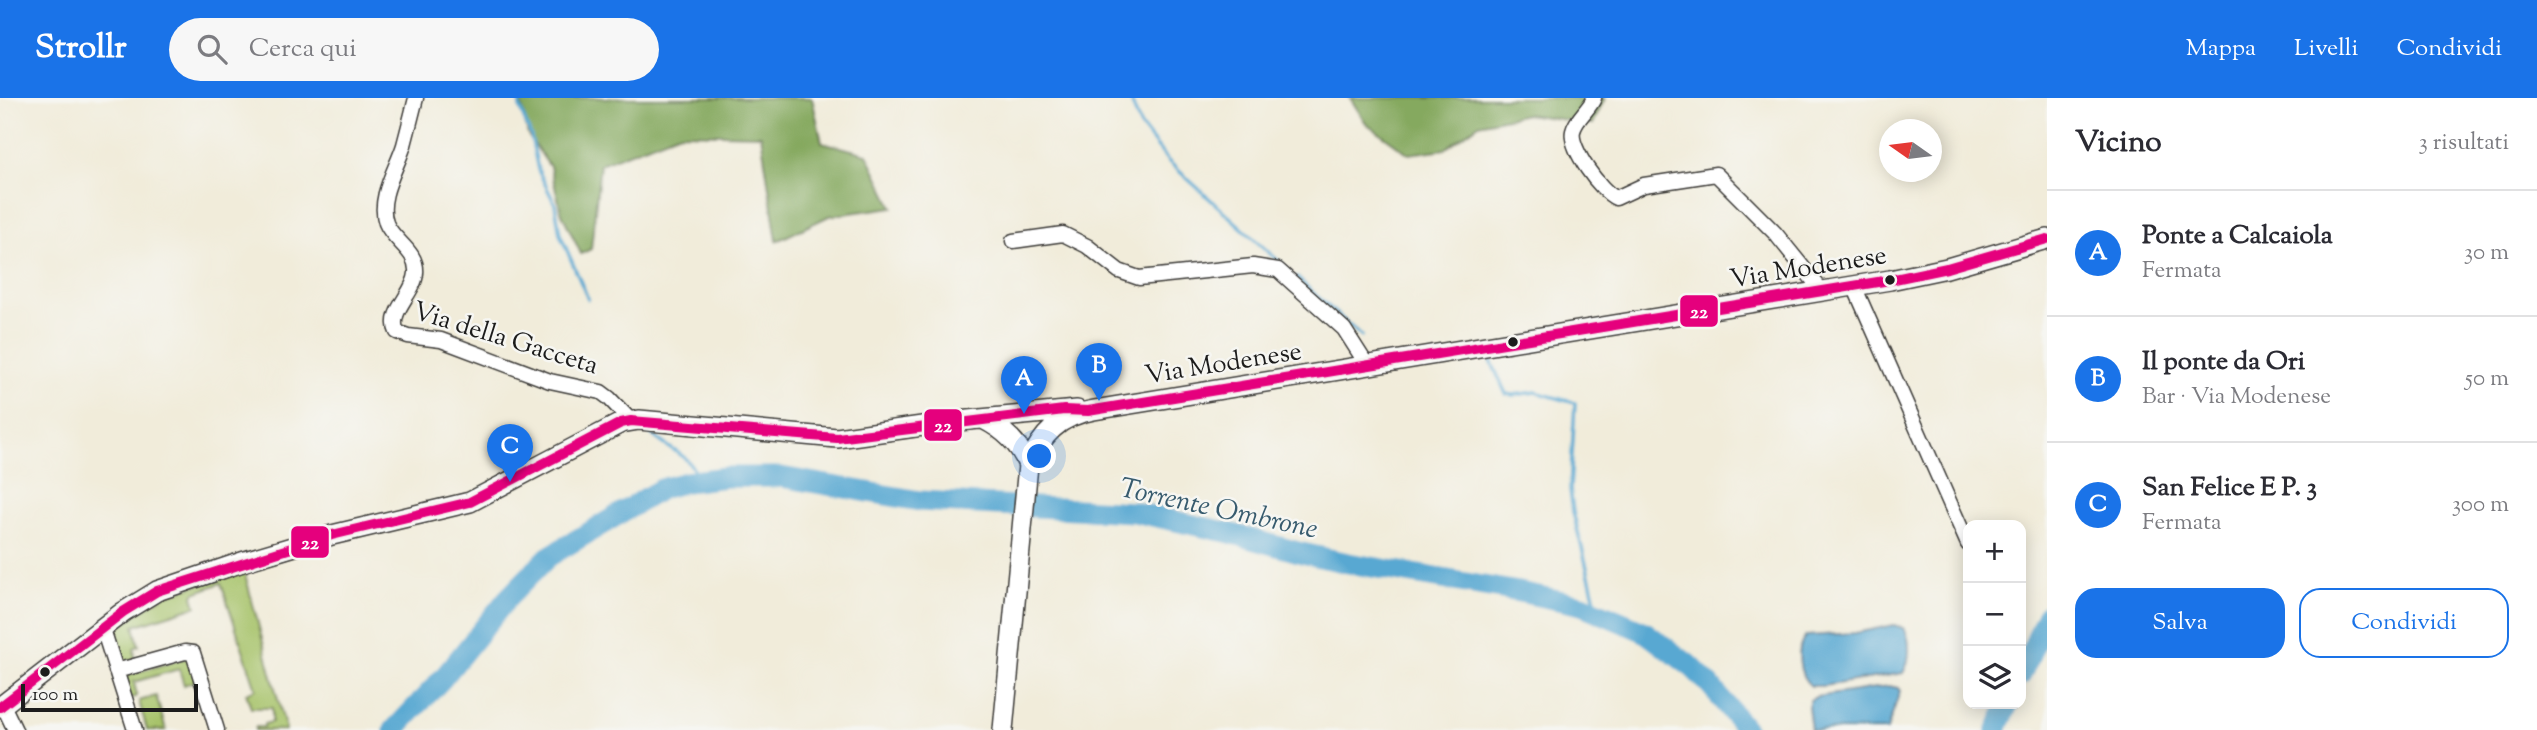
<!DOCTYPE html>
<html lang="it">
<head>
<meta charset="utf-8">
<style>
	body { margin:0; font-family:"Sorts Mill Goudy",serif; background:#f7f7f7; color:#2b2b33 }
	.controls { position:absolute; right:21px; bottom:21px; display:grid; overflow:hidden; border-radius:14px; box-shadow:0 4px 18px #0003 }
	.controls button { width:63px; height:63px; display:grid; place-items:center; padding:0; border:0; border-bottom:2px solid #e1e1e2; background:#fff; color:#2b2b33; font:35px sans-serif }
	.compass { position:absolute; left:1879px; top:21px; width:63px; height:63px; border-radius:50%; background:#fff; box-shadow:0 4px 18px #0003; rotate:284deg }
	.scale { position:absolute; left:21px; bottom:18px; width:177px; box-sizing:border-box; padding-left:7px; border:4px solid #1c1c1c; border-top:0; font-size:19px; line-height:24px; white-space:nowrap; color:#1c1c1c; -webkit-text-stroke:5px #f6f6f2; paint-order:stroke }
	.you { position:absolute; left:1040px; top:359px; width:24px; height:24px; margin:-18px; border:5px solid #fff; border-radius:50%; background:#1a73e8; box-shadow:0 0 0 10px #1a73e833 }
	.badge { display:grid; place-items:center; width:46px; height:46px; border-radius:50%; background:#1a73e8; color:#fff; font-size:23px; font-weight:700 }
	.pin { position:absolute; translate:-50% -58px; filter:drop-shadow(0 2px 4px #0008) }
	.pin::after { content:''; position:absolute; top:37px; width:24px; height:21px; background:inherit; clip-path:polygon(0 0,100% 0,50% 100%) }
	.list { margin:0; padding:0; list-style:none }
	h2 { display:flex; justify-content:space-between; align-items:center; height:91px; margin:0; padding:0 28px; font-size:30px }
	h2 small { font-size:23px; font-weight:400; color:#7c7c81 }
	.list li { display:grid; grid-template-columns:46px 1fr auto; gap:21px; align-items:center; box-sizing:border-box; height:126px; padding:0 28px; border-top:2px solid #e1e1e2 }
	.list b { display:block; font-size:26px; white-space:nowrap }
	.list p { margin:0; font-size:23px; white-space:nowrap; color:#7c7c81 }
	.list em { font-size:23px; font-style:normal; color:#7c7c81 }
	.actions { display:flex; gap:14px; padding:21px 28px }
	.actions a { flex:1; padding:16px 0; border:2px solid #1a73e8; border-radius:21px; text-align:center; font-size:24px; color:#1a73e8 }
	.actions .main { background:#1a73e8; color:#fff }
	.icon { flex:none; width:38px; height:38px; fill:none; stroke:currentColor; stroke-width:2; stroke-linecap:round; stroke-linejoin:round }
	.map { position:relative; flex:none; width:2047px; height:632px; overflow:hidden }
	header { display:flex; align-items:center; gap:42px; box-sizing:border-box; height:98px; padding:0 35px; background:#1a73e8; color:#fff }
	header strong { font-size:33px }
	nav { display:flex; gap:38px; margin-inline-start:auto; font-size:24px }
	.search { width:490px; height:63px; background:#f7f7f7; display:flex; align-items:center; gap:18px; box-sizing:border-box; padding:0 24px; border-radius:38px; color:#7c7c81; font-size:26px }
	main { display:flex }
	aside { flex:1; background:#fff }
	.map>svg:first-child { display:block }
	.green { fill:#a7c36a; stroke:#627043; stroke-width:2 }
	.forest { fill:#85a95e; stroke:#50623d; stroke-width:2 }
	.water { fill:#58a8d2; stroke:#3a6277; stroke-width:2 }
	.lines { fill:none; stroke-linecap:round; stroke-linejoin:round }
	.stream { stroke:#58a8d2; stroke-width:3.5 }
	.river { stroke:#58a8d2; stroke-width:21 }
	.street-casing { stroke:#3c3b38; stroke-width:17 }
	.secondary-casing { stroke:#3c3b38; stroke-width:22 }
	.street { stroke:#fff; stroke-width:14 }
	.secondary { stroke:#fff; stroke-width:19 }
	.bus-1-casing { stroke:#f6f6f2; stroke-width:16 }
	.bus-1 { stroke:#e5007d; stroke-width:10 }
	.bus-dot { fill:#1c1c1c; stroke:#f6f6f2; stroke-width:2.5 }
	.labels { text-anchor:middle; stroke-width:5; stroke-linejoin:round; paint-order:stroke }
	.street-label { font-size:26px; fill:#1c1c1c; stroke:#f6f6f2 }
	.water-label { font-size:28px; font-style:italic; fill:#375b6e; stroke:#f6f6f2 }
	.line-badge { stroke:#f6f6f2; stroke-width:2.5 }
	.badge-label { font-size:19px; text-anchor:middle; font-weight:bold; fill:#fff }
</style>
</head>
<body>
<header>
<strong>Strollr</strong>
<div class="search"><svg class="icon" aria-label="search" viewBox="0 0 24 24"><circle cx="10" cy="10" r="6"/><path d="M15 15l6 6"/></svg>Cerca qui</div>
<nav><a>Mappa</a><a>Livelli</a><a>Condividi</a></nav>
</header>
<main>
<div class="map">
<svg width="2047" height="632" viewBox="0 0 2047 632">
	<rect width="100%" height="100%" fill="#f6f6f2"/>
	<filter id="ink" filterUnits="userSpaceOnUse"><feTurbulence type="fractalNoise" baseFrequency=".0143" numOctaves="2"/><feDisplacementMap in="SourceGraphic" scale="14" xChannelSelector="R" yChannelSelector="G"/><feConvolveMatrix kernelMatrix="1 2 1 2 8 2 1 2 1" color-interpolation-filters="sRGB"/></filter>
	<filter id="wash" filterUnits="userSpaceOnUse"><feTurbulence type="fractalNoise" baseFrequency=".00686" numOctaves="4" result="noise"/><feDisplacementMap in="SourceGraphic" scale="28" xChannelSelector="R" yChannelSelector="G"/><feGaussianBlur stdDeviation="1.57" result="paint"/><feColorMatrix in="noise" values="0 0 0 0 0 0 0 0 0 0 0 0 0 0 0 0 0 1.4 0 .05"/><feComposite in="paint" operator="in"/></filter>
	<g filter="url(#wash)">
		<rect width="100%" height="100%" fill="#f1ecda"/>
		<path class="green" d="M 244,472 L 286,632 L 255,632 L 256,629 L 264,629 L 264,626 L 272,624 L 272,610 L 251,610 L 246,595 L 256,591 L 221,485 L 194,495 L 193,498 L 196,508 L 134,528 L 139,548 L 134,550 L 135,561 L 127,563 L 119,560 L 114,542 L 116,530 L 165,497 Z
			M 189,559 L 198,582 L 184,587 L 179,571 L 134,584 L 137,598 L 130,601 L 125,580 L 127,577 Z
			M 156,598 L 166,632 L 147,632 L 139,603 Z"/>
		<path class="forest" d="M 520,0 L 812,0 L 822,44 L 867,56 L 893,109 L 829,118 L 777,143 L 761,37 L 680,35 L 600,66 L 591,151 L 581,156 L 562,116 L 550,69 L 528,37 Z
			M 1350,0 L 1605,0 L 1593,26 L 1526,16 L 1479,26 L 1445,51 L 1409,56 L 1366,25 Z"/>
		<path class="water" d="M 1894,527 L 1903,530 C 1912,540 1910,564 1903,575 L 1824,588 L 1811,588 C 1798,578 1795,550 1806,538 L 1855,535 Z
			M 1889,588 L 1898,590 L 1900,593 L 1887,632 L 1811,632 L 1808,608 L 1810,602 L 1816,599 Z"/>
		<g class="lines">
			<path class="stream" d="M 519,0 L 520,10 L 531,38 L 538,72 L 555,106 L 560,136 L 588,201
				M 1130,0 L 1140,27 L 1168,63 L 1285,169
				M 1296,179 L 1361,238
				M 1488,256 L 1506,296 L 1513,297 L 1536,294 L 1575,305 L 1570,391 L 1573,414 L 1598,514
				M 649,333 C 668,355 688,351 698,382"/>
			<path class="river" d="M 2021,577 L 2047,517
				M 394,632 L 443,580 L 507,501 L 548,459 L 661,391 L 686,384 L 726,379 L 781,379 L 920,403 L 1134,414 L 1226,434 L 1302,455 L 1348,465 L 1519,494 L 1582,507 L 1645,534 L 1693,570 L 1711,588 L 1746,632
				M 1997,632 L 2008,606"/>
		</g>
	</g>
	<g filter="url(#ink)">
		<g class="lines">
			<defs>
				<path id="street" d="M 416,0 C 412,16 408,32 404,47 C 397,70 377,100 386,125 C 393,143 418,153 416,175 C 415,195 387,214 397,234 L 408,238 L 441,242 L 550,283 L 601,294 L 609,300 L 631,323
					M 1594,0 C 1589,12 1576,20 1573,33 C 1569,50 1601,94 1616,100 L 1644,87 L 1716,76 L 1775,135 L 1822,193
					M 1013,143 L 1063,136 L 1087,148 L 1119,173 L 1139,180 L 1253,168 L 1278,172 L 1344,231 L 1367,267
					M 1854,188 L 1968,446
					M 103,531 L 135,632
					M 116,573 L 185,554 L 193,555 L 217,632
					M 3,607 L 15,632"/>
				<path id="secondary" d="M 983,321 C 1003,331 1020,346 1028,367
					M 0,609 L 123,514 L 157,493 L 245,463 L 332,437 L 470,404 L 621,325 L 639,322 L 837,340 L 958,323 L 1077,312
					M 1003,632 L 1028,367 C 1042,336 1059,318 1094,312 L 1890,182 L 1947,170 L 2047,141"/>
			</defs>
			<use href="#street" class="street-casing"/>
			<use href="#secondary" class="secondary-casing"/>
			<use href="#street" class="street"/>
			<use href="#secondary" class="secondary"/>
			<defs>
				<path id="bus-1" d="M 0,609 L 123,514 L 157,493 L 332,437 L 470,404 L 621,325 L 631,323 L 837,340 L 1064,312 L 1088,313 L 1890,182 L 1947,170 L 2047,141"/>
			</defs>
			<use href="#bus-1" class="bus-1-casing"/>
			<use href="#bus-1" class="bus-1"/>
		</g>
	</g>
	<g class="bus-dot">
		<circle cx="1890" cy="182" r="6"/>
		<circle cx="1513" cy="244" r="6"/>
		<circle cx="45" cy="574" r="6"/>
	</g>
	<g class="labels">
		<g class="street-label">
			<text transform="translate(1808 168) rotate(-9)" y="9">Via Modenese</text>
			<text transform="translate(506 239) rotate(17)" y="9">Via della Gacceta</text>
			<text transform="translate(1223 264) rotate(-9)" y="9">Via Modenese</text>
		</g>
		<g class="water-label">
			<text transform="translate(1219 409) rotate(12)" y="10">Torrente Ombrone</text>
		</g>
	</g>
	<g class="line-badge">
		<rect x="1679" y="196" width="40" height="34" rx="7" fill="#e5007d"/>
		<rect x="923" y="310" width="40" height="34" rx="7" fill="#e5007d"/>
		<rect x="290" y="427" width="40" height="34" rx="7" fill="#e5007d"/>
	</g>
	<g class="badge-label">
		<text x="1699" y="220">22</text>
		<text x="943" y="334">22</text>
		<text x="310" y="451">22</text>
	</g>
</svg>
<div class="controls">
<button>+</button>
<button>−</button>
<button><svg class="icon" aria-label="layers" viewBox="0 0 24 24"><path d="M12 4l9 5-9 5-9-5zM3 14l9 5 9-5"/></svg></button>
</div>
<svg class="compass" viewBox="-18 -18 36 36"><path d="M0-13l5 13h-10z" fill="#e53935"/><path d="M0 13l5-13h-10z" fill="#7c7c81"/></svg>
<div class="scale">100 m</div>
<div class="you"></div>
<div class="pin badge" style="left:1024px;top:316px">A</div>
<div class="pin badge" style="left:1099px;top:303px">B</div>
<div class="pin badge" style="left:510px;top:384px">C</div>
</div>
<aside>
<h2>Vicino<small>3 risultati</small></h2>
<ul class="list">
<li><span class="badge">A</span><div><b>Ponte a Calcaiola</b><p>Fermata</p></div><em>30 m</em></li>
<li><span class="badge">B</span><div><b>Il ponte da Ori</b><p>Bar · Via Modenese</p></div><em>50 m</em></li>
<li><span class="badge">C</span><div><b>San Felice E P. 3</b><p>Fermata</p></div><em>300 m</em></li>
</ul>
<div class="actions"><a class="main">Salva</a><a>Condividi</a></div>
</aside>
</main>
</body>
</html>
